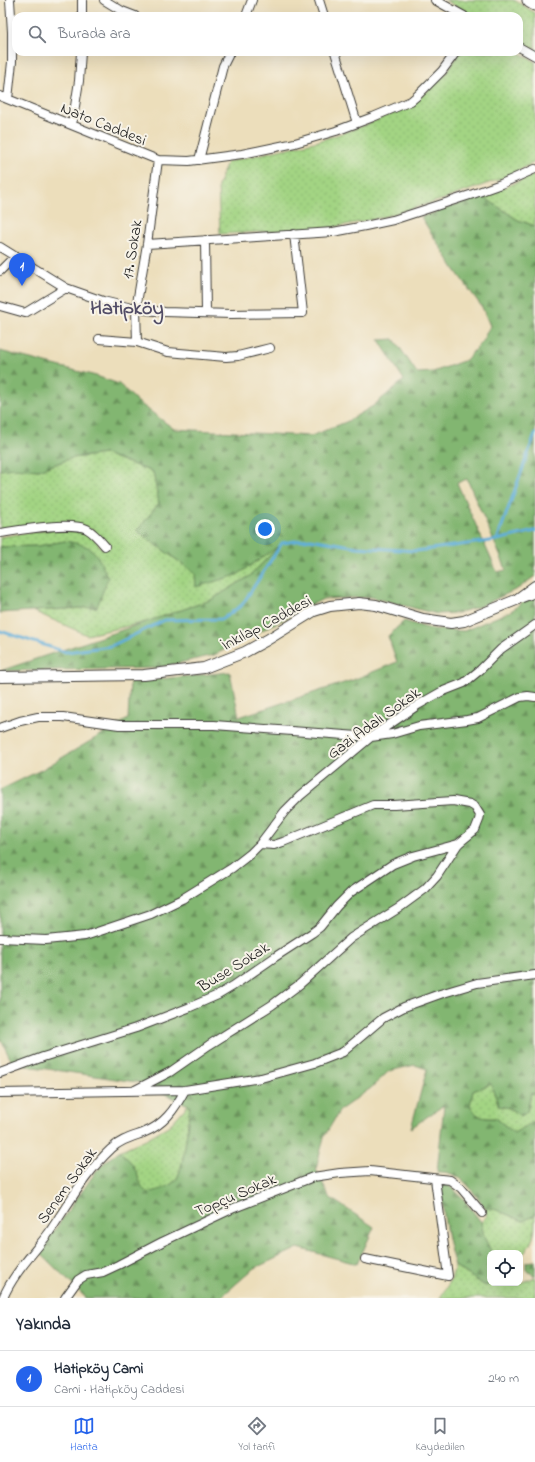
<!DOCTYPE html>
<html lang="tr">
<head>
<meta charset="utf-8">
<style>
	body { margin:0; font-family:"Indie Flower",sans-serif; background:#f2f2f3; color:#1f2937 }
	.controls { position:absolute; right:12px; bottom:12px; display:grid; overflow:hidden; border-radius:8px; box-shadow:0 4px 16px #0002 }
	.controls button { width:36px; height:36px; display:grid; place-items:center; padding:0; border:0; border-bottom:1px solid #e0e1e3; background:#fff; color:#1f2937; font:20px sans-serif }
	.you { position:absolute; left:265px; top:529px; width:14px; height:14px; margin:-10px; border:3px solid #fff; border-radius:50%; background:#1a73e8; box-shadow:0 0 0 6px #1a73e833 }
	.badge { display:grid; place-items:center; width:26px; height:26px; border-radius:50%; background:#2563eb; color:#fff; font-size:13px; font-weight:700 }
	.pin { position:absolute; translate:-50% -33px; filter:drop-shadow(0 1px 2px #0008) }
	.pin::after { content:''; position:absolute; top:21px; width:14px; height:12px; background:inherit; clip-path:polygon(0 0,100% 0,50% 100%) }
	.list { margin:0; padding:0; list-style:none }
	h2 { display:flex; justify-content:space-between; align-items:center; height:52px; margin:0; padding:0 16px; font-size:17px }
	h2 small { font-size:13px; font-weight:400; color:#747a83 }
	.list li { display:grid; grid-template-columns:26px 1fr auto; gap:12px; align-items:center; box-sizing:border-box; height:56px; padding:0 16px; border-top:1px solid #e0e1e3 }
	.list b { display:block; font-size:15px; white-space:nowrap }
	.list p { margin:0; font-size:13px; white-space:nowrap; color:#747a83 }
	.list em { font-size:13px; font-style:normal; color:#747a83 }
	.icon { flex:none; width:22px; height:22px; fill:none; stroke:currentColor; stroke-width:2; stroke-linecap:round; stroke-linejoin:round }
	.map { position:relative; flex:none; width:535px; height:1298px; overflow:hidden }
	.search { position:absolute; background:#fff; box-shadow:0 4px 16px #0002; left:12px; right:12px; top:12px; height:44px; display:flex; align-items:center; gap:10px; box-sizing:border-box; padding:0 14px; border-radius:12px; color:#747a83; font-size:15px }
	.sheet { height:108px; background:#fff }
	nav { display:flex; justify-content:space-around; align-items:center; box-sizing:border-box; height:56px; border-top:1px solid #e0e1e3; background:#fff; font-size:11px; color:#747a83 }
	nav a { display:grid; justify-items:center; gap:2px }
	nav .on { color:#2563eb }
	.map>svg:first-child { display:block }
	.grass { fill:url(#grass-dots); stroke:#607850 }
	.forest { fill:url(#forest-firs); stroke:#4f6946; fill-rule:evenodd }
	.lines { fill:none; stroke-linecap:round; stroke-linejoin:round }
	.stream { stroke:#60afda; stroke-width:3 }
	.minor-casing { stroke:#3b3934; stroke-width:10 }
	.tertiary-casing { stroke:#3b3934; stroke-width:12 }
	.motorway-casing { stroke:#3b3934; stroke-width:17 }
	.minor { stroke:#fff; stroke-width:8 }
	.tertiary { stroke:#fff; stroke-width:10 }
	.motorway { stroke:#fff; stroke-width:15 }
	.labels { text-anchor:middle; stroke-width:4; stroke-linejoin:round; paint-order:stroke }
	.street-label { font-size:16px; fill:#1c1c1c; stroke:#f7f3e8 }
	.district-label { font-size:20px; font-weight:bold; fill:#524d67; stroke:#f7f3e8 }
</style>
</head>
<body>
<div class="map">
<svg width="535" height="1298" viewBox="0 0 535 1298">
	<defs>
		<pattern id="grass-dots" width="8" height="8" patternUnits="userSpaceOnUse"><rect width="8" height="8" fill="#a3d483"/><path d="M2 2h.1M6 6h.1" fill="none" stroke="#8cb571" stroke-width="1.8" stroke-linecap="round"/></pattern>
		<pattern id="forest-firs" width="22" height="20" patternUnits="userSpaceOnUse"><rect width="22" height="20" fill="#82b671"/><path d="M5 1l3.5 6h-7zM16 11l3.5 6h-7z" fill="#6a935c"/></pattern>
	</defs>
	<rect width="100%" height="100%" fill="#f7f3e8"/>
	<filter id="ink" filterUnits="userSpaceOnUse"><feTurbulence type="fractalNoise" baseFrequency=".025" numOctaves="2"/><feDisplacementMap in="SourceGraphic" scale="8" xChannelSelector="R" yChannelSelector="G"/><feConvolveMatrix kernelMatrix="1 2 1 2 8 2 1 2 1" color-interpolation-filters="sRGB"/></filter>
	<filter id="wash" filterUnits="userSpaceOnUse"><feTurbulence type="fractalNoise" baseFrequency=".012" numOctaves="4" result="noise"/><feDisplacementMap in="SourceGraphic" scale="16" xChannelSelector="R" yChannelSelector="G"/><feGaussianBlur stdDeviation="0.9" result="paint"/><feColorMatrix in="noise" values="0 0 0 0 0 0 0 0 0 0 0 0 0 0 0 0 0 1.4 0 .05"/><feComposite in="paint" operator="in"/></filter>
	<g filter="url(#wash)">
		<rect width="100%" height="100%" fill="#ecdebb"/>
		<path class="grass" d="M 445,0 L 514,0 L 535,13 L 535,50 L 519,41 L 519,16 L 473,16 Z
			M 460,52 L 518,52 L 535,62 L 535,162 L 500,179 L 444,199 L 379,218 L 330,228 L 220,234 L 218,186 L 227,162 L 319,141 L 363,126 L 400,110 L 415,102 L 430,89 L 446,74 Z
			M 535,174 L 535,226 L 518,220 L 482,196 L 518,182 Z
			M 105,454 L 153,472 L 159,503 L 137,531 L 195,573 L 237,575 L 282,543 L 250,576 L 211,600 L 146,622 L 87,635 L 33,611 L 97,607 L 65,541 L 38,546 L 0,547 L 0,537 C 19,534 71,525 87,533 C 94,537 98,543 102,549 L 105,546 L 93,529 L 0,530 L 0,470 L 13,468 L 39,470 L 72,458 Z
			M 491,1084 L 499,1106 L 509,1108 L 521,1116 L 527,1112 L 531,1093 L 535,1094 L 535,1123 L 531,1123 L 514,1133 L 496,1118 C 482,1119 477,1117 470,1105 L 473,1091 Z
			M 188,1105 L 190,1105 C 188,1119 184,1173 175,1181 C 168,1188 156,1191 147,1194 C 138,1184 140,1178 134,1168 C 131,1161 125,1156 119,1151 L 146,1139 L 170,1125 Z
			M 485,1208 L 494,1209 L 523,1221 L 535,1215 C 535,1235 534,1242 520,1258 L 520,1253 L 492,1253 L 491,1252 L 484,1237 L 481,1222 L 487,1216 Z
			M 455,1266 L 484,1285 L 517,1285 L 535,1277 L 535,1298 L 440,1298 L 451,1280 Z"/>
		<path class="forest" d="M 482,196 L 518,220 L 535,226 L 535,576 L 519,588 L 481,606 L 457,613 L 437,614 L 371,597 L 323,599 L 214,655 L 157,668 L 0,671 L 211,600 L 250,576 L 279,546 L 237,575 L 196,587 L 195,573 L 137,531 L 159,503 L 153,472 L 105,454 L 72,458 L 39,470 L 13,468 L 0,470 L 0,351 L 96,376 L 119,384 L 138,402 L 174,429 L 311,436 L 346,422 L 373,406 L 404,380 L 379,340 L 394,339 L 417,373 L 433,372 L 466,360 L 483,340 L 490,326 L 482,307 L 455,270 L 421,217 ZM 467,479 L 506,569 L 506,570 L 497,572 L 457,483 Z
			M 65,541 C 96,546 95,551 108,578 L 97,607 L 0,613 L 0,547 L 38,546 Z
			M 535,593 L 535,1094 L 531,1093 L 527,1112 L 521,1116 L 509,1108 L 499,1106 L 491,1084 L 473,1091 L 470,1105 C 477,1117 482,1119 496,1118 L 514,1133 L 531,1123 L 535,1123 L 535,1215 L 523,1221 L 494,1209 L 485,1208 C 471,1190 463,1171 437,1172 L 444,1105 L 411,1128 L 427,1069 L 415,1065 L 389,1071 L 371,1088 L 340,1110 L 324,1137 L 316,1169 L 329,1197 L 374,1227 L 357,1264 L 298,1248 L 253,1269 L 220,1298 L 86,1298 L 39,1252 L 95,1173 L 106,1161 L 119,1151 C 125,1156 131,1161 134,1168 C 140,1178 138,1184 147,1193 C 156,1191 168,1188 175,1181 C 184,1173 188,1119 190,1106 L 143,1083 L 13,1064 L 0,1038 L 0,790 L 41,770 L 128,719 L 130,682 L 230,672 L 239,717 L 353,680 L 397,662 L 388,636 L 404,621 L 431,629 L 464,631 L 511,611 Z
			M 447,1184 L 462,1197 L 481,1222 L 484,1237 L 492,1253 L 490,1253 L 490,1283 L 516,1283 L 517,1285 L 484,1285 L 455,1266 C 447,1240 443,1213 441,1186 Z
			M 535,1261 L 535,1276 L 526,1270 L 526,1262 Z"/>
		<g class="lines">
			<path class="stream" d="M 497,540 L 535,434
				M 0,631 L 66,652 L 111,646 L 165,620 L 222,619 L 242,605 L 282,543 L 310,539 L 357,547 L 416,551 L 497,540 L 535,531"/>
		</g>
	</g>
	<g filter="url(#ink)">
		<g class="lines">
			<defs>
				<path id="minor" d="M 82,0 L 82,16
					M 104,0 L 122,11 L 135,16
					M 319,0 L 324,16
					M 435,0 L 464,16
					M 246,16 L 252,0
					M 519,47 L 535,56
					M 335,52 L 357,123
					M 0,96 L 158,160 L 189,161 L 242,154 L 295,143 L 336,131 L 373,117 L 411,101 L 418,95 L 442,71 L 456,52
					M 8,99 L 12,62 L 12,32 L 10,0
					M 72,125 L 79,81 L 81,52
					M 199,160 L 223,66 L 230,52
					M 205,240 L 206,313
					M 147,244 L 333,232 L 365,226 L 393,220 L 473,194 L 501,184 L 535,169
					M 0,247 L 66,288 L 103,301 L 136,309 L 165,312 L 231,314 L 303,313 L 294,234
					M 0,271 L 14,257
					M 0,306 L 25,313 L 66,288
					M 99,339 L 137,342 L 168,352 L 226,357 L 238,356 L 270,348
					M 137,342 L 136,309 L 147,244 L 158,160
					M 0,533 C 20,530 70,521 87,529 C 94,533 100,540 105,546
					M 522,598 L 535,593
					M 0,728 L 20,721 L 38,717 L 63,717 L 119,725 L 214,725 L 371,737 L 392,734 L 419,726 L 467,720 L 478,718 L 520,697 L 528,696 L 535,697
					M 0,938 L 46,940 L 85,936 L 151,914 L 182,899 L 232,868 L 250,854 L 260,844 L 285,811 L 300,796 L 371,737 L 418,705 L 441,692 L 464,683 L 480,670 L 501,649 L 535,625
					M 0,1073 L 43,1057 L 136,1028 L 188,1008 L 218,995 L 233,986 L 275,957 L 312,933 L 320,927 L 337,906 L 351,892 L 393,864 L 413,856 L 458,844
					M 135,1090 L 170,1072 L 209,1045 L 272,1005 L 300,984 L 351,938 L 399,908 L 425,889 L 437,876 L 458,844 L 475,830 L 479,820 L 480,815 L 475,807 L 470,804 L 453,801 L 394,805 L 373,805 L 283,842 L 274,845 L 260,844
					M 0,1093 L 185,1090 L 261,1078 L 315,1063 L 343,1052 L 383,1018 L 404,1007 L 440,994 L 477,983 L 535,975
					M 365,1259 L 448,1276 L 435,1179
					M 3,1298 C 13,1274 32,1255 48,1234 C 68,1205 85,1173 111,1149 C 120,1140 132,1137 143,1133 C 164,1125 175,1109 185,1090
					M 65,1298 L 78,1280 L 86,1275 L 103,1272 L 118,1265 L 162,1242 L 234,1208 L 313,1177 L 340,1173 L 370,1171 L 450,1180 L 461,1188 L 482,1213"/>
				<path id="tertiary" d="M 0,677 L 144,675 L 204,668 L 245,652 L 267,640 L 314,611 L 330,606 L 359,603 L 376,605 L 423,619 L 451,623 L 464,621 L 516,600 L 535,586"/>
				<path id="motorway" d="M 530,0 L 535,3"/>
			</defs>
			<use href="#minor" class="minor-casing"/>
			<use href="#tertiary" class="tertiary-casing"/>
			<use href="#motorway" class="motorway-casing"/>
			<use href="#minor" class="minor"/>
			<use href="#tertiary" class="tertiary"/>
			<use href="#motorway" class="motorway"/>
		</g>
	</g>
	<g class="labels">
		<g class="street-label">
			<text transform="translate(104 123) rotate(22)" y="6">Nato Caddesi</text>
			<text transform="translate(131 249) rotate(-81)" y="6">17. Sokak</text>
			<text transform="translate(266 622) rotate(-28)" y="6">İnkılap Caddesi</text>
			<text transform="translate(373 722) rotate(-36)" y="6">Gazi Adalı Sokak</text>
			<text transform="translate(233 966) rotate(-32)" y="6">Buse Sokak</text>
			<text transform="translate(66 1185) rotate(-54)" y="6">Senem Sokak</text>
			<text transform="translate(235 1194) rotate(-23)" y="6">Topçu Sokak</text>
		</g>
		<g class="district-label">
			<text x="127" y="314">Hatipköy</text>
		</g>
	</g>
</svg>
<div class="controls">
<button><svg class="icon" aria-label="locate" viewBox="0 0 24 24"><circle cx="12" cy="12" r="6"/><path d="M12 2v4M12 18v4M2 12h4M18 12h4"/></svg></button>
</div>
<div class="you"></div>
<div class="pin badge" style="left:22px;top:286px">1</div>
<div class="search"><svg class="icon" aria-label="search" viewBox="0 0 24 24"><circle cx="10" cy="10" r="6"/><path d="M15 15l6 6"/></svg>Burada ara</div>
</div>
<section class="sheet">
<h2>Yakında<small></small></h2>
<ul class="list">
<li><span class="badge">1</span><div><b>Hatipköy Cami</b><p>Cami · Hatipköy Caddesi</p></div><em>240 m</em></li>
</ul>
</section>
<nav>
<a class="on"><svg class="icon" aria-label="map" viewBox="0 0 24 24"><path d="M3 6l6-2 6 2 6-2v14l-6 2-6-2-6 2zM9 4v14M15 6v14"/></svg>Harita</a>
<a><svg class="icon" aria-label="directions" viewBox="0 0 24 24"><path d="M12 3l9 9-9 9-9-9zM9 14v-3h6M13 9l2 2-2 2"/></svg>Yol tarifi</a>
<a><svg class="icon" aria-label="saved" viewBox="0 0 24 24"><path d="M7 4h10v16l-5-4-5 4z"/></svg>Kaydedilen</a>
</nav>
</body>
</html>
